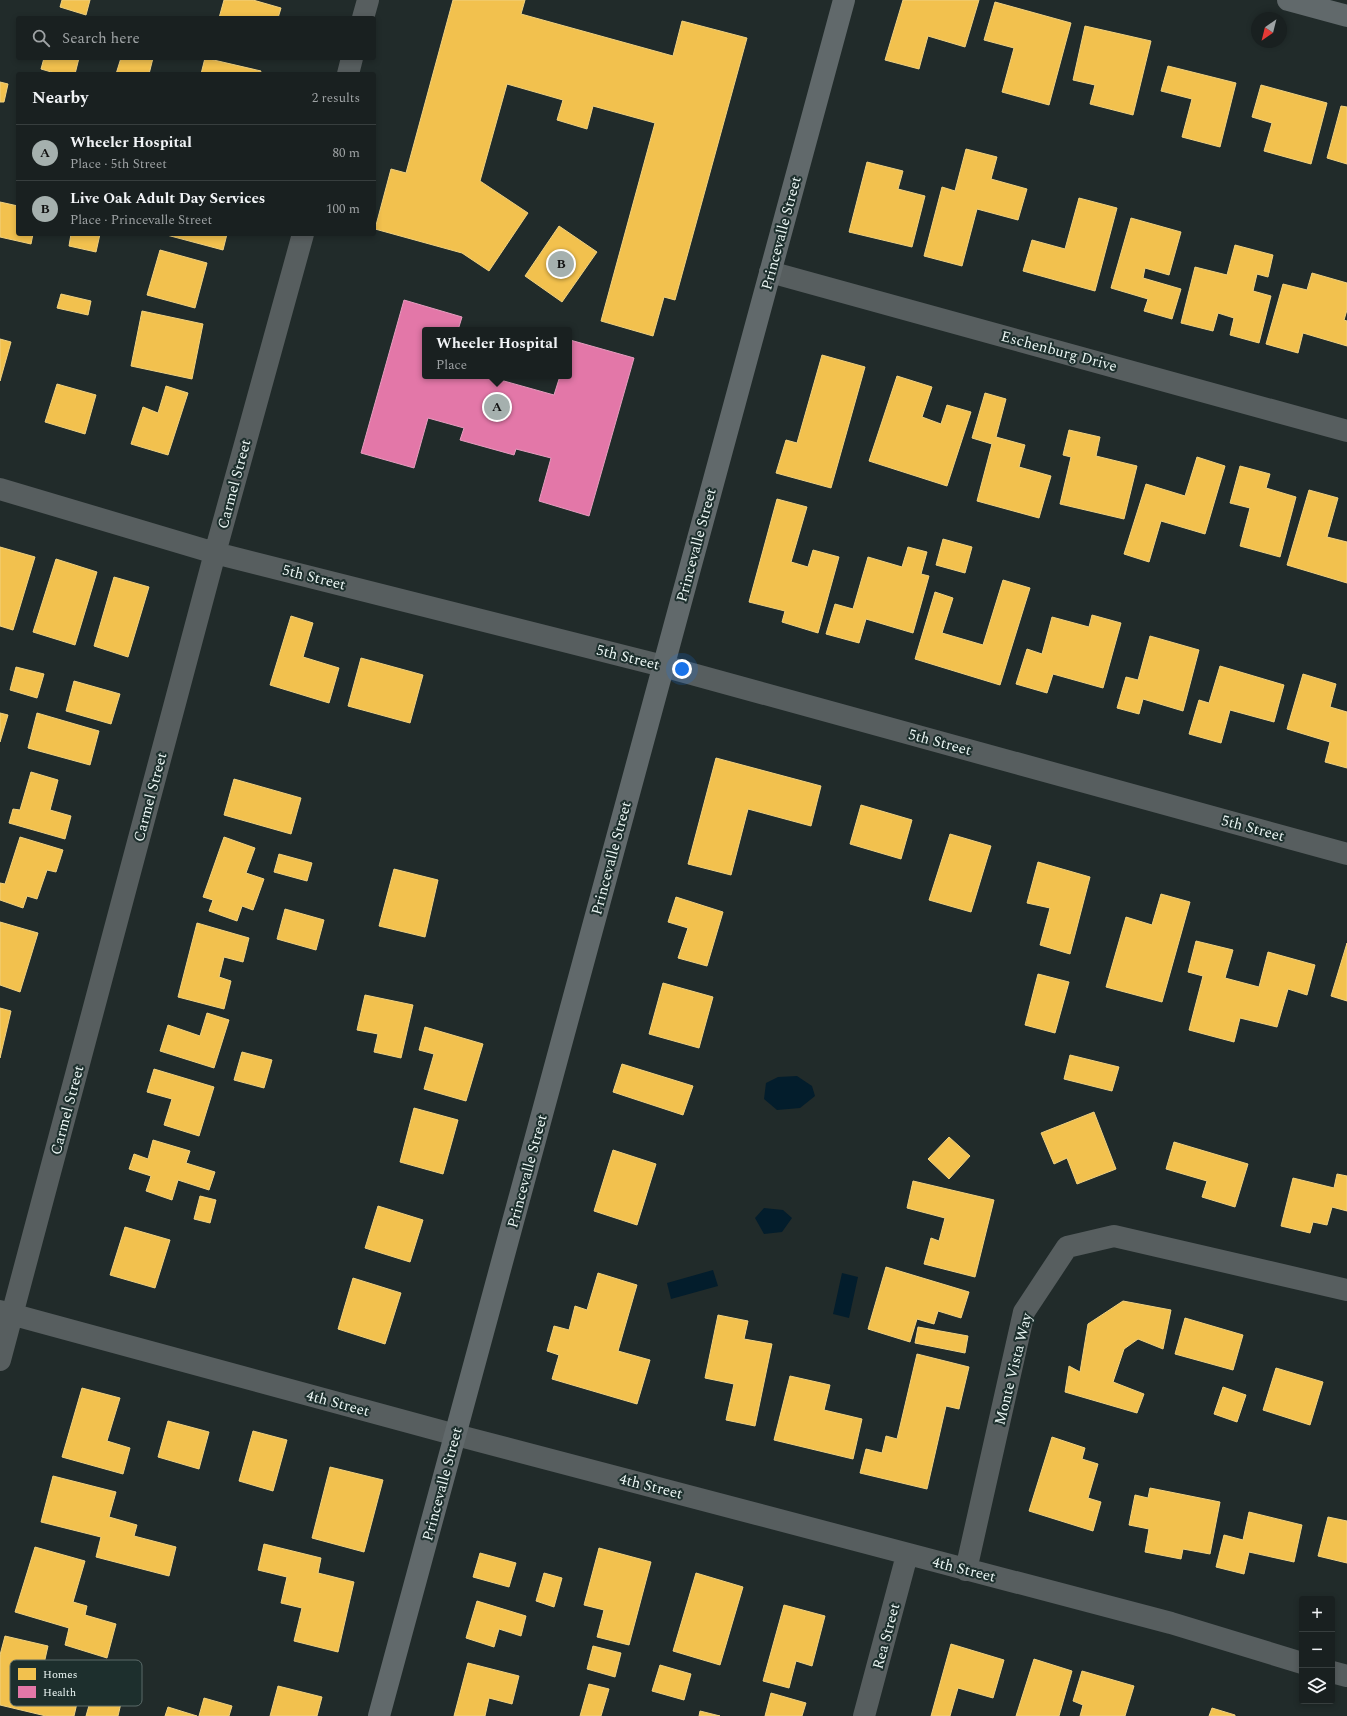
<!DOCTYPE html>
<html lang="en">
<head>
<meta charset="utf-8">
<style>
	body { margin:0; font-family:Spectral,serif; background:#262d2d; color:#f1f3f6 }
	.controls { position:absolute; right:12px; bottom:12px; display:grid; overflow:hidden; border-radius:4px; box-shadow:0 2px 6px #0003 }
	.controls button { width:36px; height:36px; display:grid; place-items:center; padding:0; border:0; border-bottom:1px solid #373e3e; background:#192020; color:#f1f3f6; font:20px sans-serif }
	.compass { position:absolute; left:1251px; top:12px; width:36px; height:36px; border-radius:50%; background:#192020; box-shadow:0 2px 6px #0003; rotate:215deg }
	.you { position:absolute; left:682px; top:669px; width:14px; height:14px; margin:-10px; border:3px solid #fff; border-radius:50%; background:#1a73e8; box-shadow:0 0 0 6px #1a73e833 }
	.badge { display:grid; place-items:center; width:26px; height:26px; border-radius:50%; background:#a5b0ae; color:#111; font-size:13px; font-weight:700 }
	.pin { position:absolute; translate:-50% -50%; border:2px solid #fff; box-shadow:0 1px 4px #0006 }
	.popup { position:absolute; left:422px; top:327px; width:150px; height:52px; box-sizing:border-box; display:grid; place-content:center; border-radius:4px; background:#192020; filter:drop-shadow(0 1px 3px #0005); font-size:13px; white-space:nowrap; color:#9fa3a5 }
	.popup b { font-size:15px; color:#f1f3f6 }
	.popup::after { content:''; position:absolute; left:50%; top:100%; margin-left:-8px; border:8px solid transparent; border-top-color:#192020 }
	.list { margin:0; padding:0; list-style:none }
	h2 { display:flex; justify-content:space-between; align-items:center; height:52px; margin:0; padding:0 16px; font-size:17px }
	h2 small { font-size:13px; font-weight:400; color:#9fa3a5 }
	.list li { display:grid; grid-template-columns:26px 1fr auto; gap:12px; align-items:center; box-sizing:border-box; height:56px; padding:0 16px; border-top:1px solid #373e3e }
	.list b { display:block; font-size:15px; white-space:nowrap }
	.list p { margin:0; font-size:13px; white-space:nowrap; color:#9fa3a5 }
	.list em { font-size:13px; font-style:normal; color:#9fa3a5 }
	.icon { flex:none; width:22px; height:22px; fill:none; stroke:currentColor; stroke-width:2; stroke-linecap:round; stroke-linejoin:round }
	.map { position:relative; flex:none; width:1347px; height:1716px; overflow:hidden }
	.search { position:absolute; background:#192020; box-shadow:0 2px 6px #0003; left:16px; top:16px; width:360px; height:44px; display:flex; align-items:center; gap:10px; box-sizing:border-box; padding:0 14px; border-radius:4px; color:#9fa3a5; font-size:15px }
	.panel { position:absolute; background:#192020; box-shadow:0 2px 6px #0003; left:16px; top:72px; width:360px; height:164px; border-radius:4px }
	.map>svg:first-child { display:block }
	.water { fill:#031d2c }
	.homes { fill:#f2c14e; stroke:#f0d180 }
	.health { fill:#e377a8; stroke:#e69dbf }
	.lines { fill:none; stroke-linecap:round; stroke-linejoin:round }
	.street { stroke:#575e5f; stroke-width:22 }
	.secondary { stroke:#61696b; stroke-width:22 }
	.labels { text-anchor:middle; stroke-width:4; stroke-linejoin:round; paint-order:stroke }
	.street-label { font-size:15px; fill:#ecf7f5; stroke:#1d2f2d }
	.key { fill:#1d2f2d; stroke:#5b6b69; stroke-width:1 }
	.key-label { font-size:11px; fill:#ecf7f5 }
</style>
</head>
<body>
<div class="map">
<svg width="1347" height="1716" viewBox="0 0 1347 1716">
	<rect width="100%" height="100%" fill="#212b2a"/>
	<path class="water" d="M 797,1076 L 812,1086 L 815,1096 L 800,1108 L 777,1110 L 764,1099 L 766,1083 L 778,1077 Z
		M 764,1208 L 783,1210 L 792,1218 L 782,1232 L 764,1234 L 755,1218 Z
		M 713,1270 L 718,1286 L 671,1299 L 667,1283 Z
		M 842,1273 L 858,1277 L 849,1318 L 833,1314 Z"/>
	<path class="homes" d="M 62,0 L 90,0 L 86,15 L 60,7 Z
		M 224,0 L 253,0 L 281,8 L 278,18 L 219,18 Z
		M 453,0 L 525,0 L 521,14 L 673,56 L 682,21 L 747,38 L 675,300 L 664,297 L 653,336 L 601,321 L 655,123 L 593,106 L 587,129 L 557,120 L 563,100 L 507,84 L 480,181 L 528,213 L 489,271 L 462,253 L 375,229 L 391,169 L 406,173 Z
		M 903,0 L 979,0 L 965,47 L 928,36 L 919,69 L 885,60 Z
		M 995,2 L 1071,23 L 1049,105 L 1002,92 L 1014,48 L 984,40 Z
		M 1085,26 L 1151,41 L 1133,115 L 1090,104 L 1095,85 L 1073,80 Z
		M 44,58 L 79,58 L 75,74 L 58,74 L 41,69 Z
		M 121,58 L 153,58 L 149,74 L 116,74 Z
		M 205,58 L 261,71 L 260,74 L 201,74 Z
		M 1168,66 L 1236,83 L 1220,147 L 1182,137 L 1192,99 L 1161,91 Z
		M 0,82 L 8,84 L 4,102 L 0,102 Z
		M 1261,85 L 1327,103 L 1311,164 L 1264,151 L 1272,123 L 1252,117 Z
		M 1341,106 L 1347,107 L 1347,164 L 1327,158 Z
		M 966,149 L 997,157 L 991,179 L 1027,189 L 1018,220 L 977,209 L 962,266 L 924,256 L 942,187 L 955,191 Z
		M 867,162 L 903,171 L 898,189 L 925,196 L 912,247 L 849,232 Z
		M 1079,198 L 1117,208 L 1095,291 L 1023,271 L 1032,240 L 1065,249 Z
		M 0,202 L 18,206 L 18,234 L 33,234 L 31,244 L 0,237 Z
		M 1131,218 L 1181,232 L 1169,275 L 1145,268 L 1143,278 L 1181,289 L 1172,319 L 1144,311 L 1148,299 L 1111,288 Z
		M 559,226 L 597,252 L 562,302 L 525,276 Z
		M 71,234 L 100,234 L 96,252 L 69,246 Z
		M 163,234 L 227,234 L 223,250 Z
		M 1235,245 L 1273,255 L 1268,277 L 1257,274 L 1253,291 L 1271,296 L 1259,343 L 1230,335 L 1234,318 L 1218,313 L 1213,331 L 1181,323 L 1195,267 L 1227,275 Z
		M 160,250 L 207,263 L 195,308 L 147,295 Z
		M 1312,273 L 1347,283 L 1347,310 L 1344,320 L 1347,321 L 1347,346 L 1303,333 L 1298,353 L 1266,344 L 1283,284 L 1307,290 Z
		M 61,294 L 91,301 L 88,315 L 57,308 Z
		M 142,311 L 203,324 L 192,379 L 131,366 Z
		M 0,339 L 11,342 L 0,381 Z
		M 822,355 L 865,367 L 831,488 L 776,473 L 786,440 L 797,443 Z
		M 897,376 L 932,387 L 922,417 L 941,424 L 947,405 L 971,412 L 947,486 L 869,461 Z
		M 57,384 L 96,395 L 85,434 L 45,422 Z
		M 166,386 L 188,393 L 168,455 L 131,444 L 143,407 L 158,413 Z
		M 985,393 L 1006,399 L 996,437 L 1025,445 L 1019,467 L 1051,476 L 1039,518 L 977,501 L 992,444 L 972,438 Z
		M 1069,430 L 1100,437 L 1096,456 L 1137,466 L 1124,519 L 1060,504 L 1071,457 L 1063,455 Z
		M 1197,457 L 1225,466 L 1205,534 L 1161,521 L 1149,562 L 1124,554 L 1146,484 L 1185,496 Z
		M 1240,466 L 1270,474 L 1266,488 L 1296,497 L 1280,557 L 1240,546 L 1250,508 L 1230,503 Z
		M 1309,490 L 1338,498 L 1327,537 L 1347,542 L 1347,583 L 1287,565 Z
		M 777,499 L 807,507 L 791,562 L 808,567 L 813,550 L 839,557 L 818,633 L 782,622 L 785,611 L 749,602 Z
		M 943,539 L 972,547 L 965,573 L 936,565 Z
		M 0,547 L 35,557 L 13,630 L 0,626 Z
		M 908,547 L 927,552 L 921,574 L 929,576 L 913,633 L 866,619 L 859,643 L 826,634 L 835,604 L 853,609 L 868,557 L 902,567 Z
		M 56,559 L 97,572 L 75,645 L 33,632 Z
		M 114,577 L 149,587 L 128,657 L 94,646 Z
		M 1003,580 L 1030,588 L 1000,685 L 915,659 L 935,592 L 953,598 L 942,633 L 983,645 Z
		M 1092,615 L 1121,623 L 1103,688 L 1053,674 L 1047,693 L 1016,684 L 1027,649 L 1042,654 L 1052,617 L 1089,627 Z
		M 291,616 L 313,623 L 303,657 L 339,668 L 329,703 L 270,685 Z
		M 1150,636 L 1199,650 L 1183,711 L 1143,699 L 1139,714 L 1117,708 L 1126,677 L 1138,680 Z
		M 361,658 L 423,675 L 410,723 L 348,706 Z
		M 1220,666 L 1284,685 L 1274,722 L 1230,710 L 1221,743 L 1189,734 L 1199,700 L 1209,703 Z
		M 16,667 L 44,674 L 37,698 L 10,690 Z
		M 1303,674 L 1336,684 L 1330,707 L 1347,712 L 1347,768 L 1325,762 L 1330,742 L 1287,729 Z
		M 74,681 L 120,694 L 111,724 L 66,711 Z
		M 0,713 L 8,715 L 0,742 Z
		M 37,713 L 99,731 L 90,765 L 28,748 Z
		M 716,758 L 821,786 L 811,826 L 748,809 L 731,875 L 688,864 Z
		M 31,772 L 58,780 L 50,810 L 71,816 L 65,839 L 9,823 L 13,809 L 20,810 Z
		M 234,779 L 301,798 L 291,834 L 224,815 Z
		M 861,805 L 912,820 L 901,859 L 850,844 Z
		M 950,834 L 991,846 L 971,912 L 929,900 Z
		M 20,837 L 63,850 L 56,872 L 47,870 L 37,899 L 27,896 L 23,908 L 0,900 L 0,883 L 5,884 Z
		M 224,837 L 255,848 L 246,873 L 264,879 L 253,910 L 242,906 L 237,921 L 209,911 L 213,900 L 203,897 Z
		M 279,854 L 312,863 L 307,881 L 274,872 Z
		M 1038,862 L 1090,877 L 1070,954 L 1040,945 L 1050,908 L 1027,903 Z
		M 394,869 L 438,880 L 425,937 L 379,926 Z
		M 1161,894 L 1190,902 L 1162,1002 L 1106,987 L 1126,917 L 1152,925 Z
		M 676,897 L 723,912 L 707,966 L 678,958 L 688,928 L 668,922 Z
		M 285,909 L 324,920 L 316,950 L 277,939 Z
		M 0,922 L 38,933 L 20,992 L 0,985 Z
		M 197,923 L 249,938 L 243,962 L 224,957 L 219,977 L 231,981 L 224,1009 L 178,997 Z
		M 1196,941 L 1233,950 L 1225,978 L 1259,987 L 1268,952 L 1315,965 L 1307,995 L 1288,989 L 1277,1027 L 1240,1018 L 1234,1042 L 1189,1030 L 1203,976 L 1188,972 Z
		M 1347,943 L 1347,1001 L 1331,996 Z
		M 1038,974 L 1069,982 L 1055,1033 L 1025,1025 Z
		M 663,983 L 713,997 L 699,1048 L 649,1034 Z
		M 365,995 L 413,1005 L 401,1058 L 374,1052 L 378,1034 L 357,1030 Z
		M 0,1008 L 11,1011 L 0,1058 Z
		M 207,1013 L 229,1020 L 214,1068 L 160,1051 L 168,1025 L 200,1036 Z
		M 425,1027 L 483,1044 L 466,1101 L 424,1089 L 434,1054 L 419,1050 Z
		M 242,1052 L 272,1060 L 264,1088 L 234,1080 Z
		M 1070,1055 L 1119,1067 L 1112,1091 L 1064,1079 Z
		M 622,1064 L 693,1086 L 683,1115 L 613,1092 Z
		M 154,1069 L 214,1087 L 199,1136 L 164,1125 L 172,1099 L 147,1092 Z
		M 414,1108 L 458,1120 L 443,1174 L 400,1162 Z
		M 1094,1112 L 1116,1169 L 1077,1184 L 1067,1158 L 1054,1164 L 1041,1133 Z
		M 949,1137 L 970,1156 L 949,1179 L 928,1159 Z
		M 153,1140 L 190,1151 L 186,1163 L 215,1172 L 209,1190 L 178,1180 L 172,1200 L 146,1191 L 151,1176 L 129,1169 L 134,1154 L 148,1159 Z
		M 1174,1142 L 1248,1164 L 1235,1207 L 1202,1197 L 1207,1181 L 1166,1169 Z
		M 613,1150 L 656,1164 L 637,1225 L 594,1211 Z
		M 1337,1174 L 1347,1176 L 1347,1211 L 1332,1207 L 1327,1225 L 1313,1222 L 1310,1233 L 1281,1226 L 1293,1178 L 1334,1188 Z
		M 913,1181 L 994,1200 L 975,1277 L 924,1264 L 931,1238 L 939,1241 L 945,1218 L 907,1208 Z
		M 200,1196 L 216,1200 L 210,1223 L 194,1219 Z
		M 378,1206 L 423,1220 L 410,1262 L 365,1248 Z
		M 125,1227 L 170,1240 L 155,1288 L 110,1275 Z
		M 886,1267 L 969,1292 L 961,1318 L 938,1311 L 934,1324 L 917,1319 L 910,1342 L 868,1329 Z
		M 598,1273 L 637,1285 L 618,1351 L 650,1360 L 637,1404 L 552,1379 L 559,1355 L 547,1351 L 554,1326 L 569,1330 L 575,1306 L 587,1310 Z
		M 353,1278 L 401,1293 L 385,1344 L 338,1329 Z
		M 1123,1301 L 1171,1310 L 1163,1349 L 1138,1339 L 1124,1349 L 1113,1382 L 1144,1394 L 1137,1413 L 1065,1392 L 1069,1366 L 1080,1372 L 1088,1324 Z
		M 718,1315 L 748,1321 L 744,1339 L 772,1344 L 755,1426 L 726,1420 L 734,1384 L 705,1378 Z
		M 1185,1318 L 1243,1335 L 1233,1370 L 1175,1354 Z
		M 918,1327 L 968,1336 L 965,1353 L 915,1343 Z
		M 917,1354 L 969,1367 L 959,1409 L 946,1406 L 927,1489 L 860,1473 L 866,1449 L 882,1453 L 886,1436 L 897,1439 Z
		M 1276,1368 L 1323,1382 L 1310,1425 L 1263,1410 Z
		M 790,1376 L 830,1385 L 824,1410 L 862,1419 L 853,1459 L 774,1440 Z
		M 1223,1387 L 1246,1395 L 1237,1422 L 1214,1414 Z
		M 82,1388 L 120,1398 L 107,1441 L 130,1448 L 123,1474 L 62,1457 Z
		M 168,1421 L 209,1432 L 199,1469 L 158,1457 Z
		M 253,1431 L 287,1440 L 273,1491 L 239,1481 Z
		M 1052,1437 L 1085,1448 L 1082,1459 L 1098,1464 L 1088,1498 L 1101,1502 L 1093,1531 L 1029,1511 Z
		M 330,1467 L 383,1480 L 364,1552 L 312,1538 Z
		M 53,1476 L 116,1492 L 109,1517 L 137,1525 L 134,1536 L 176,1547 L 169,1576 L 96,1557 L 101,1537 L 41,1522 Z
		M 1150,1488 L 1220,1502 L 1210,1554 L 1183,1549 L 1181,1559 L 1145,1552 L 1149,1529 L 1129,1525 L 1135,1495 L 1148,1498 Z
		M 1249,1512 L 1302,1525 L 1294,1562 L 1249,1552 L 1244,1574 L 1216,1567 L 1224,1535 L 1243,1540 Z
		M 1328,1517 L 1347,1521 L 1347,1563 L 1318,1556 Z
		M 264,1544 L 321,1558 L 318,1573 L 354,1582 L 338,1652 L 294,1641 L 302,1608 L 281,1603 L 287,1577 L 258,1570 Z
		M 35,1547 L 85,1561 L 73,1602 L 87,1606 L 85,1615 L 116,1624 L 107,1658 L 65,1645 L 69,1628 L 15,1612 Z
		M 599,1548 L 651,1562 L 629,1645 L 597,1637 L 604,1610 L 584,1605 Z
		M 480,1553 L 516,1563 L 509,1587 L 473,1577 Z
		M 544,1573 L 562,1578 L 554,1607 L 536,1601 Z
		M 696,1573 L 743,1587 L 720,1665 L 673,1651 Z
		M 477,1601 L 526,1616 L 521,1636 L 499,1629 L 494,1647 L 466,1638 Z
		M 784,1605 L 825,1616 L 812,1666 L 796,1661 L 789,1688 L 763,1681 Z
		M 5,1636 L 48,1646 L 41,1677 L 81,1686 L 74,1716 L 46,1716 L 0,1705 L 0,1655 Z
		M 951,1644 L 1004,1660 L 993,1698 L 958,1688 L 950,1716 L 931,1716 Z
		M 593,1646 L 621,1653 L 615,1677 L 587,1669 Z
		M 1034,1659 L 1072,1671 L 1059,1716 L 1016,1716 Z
		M 468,1663 L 519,1676 L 512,1704 L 489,1698 L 485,1716 L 454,1716 Z
		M 660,1665 L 691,1674 L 684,1700 L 652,1691 Z
		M 1082,1671 L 1134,1686 L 1125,1716 L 1080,1716 L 1083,1705 L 1073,1701 Z
		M 589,1684 L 609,1689 L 601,1716 L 580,1716 Z
		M 278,1686 L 322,1697 L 317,1716 L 270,1716 Z
		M 771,1693 L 806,1703 L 802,1716 L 765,1716 Z
		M 92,1695 L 121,1703 L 118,1716 L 86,1716 Z
		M 204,1698 L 232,1706 L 229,1716 L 199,1716 Z
		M 168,1707 L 197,1716 L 165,1716 Z
		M 1212,1708 L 1235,1715 L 1235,1716 L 1209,1716 Z
		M 700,1711 L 720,1716 L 699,1716 Z"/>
	<path class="health" d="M 404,300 L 462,317 L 458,330 L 425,330 L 425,376 L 486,376 L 554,395 L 560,376 L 569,376 L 570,340 L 634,358 L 589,516 L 539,501 L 551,458 L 516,449 L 514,455 L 460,440 L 464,428 L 428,418 L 414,468 L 361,453 Z"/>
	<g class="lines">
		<path class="street" d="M 363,18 L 368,0
			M 348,74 L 352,58
			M 770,272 L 1347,431
			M 0,489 L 215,553 L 663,666 L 1347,854
			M 0,1311 L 456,1435 L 1171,1623 L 1302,1663
			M 0,1360 L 215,553 L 303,234
			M 966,1570 L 1024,1312 L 1067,1247 L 1114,1236 L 1347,1290
			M 1332,1672 L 1347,1676
			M 864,1716 L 907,1555"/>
		<path class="secondary" d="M 1288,0 L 1347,16
			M 379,1716 L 844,0"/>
	</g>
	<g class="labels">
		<g class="street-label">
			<text transform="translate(781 233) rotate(-75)" y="5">Princevalle Street</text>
			<text transform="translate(1059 351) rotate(15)" y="5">Eschenburg Drive</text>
			<text transform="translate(234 484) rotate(-75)" y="5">Carmel Street</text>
			<text transform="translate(696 545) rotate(-75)" y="5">Princevalle Street</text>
			<text transform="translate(314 577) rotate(14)" y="5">5th Street</text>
			<text transform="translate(628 657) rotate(14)" y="5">5th Street</text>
			<text transform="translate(940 742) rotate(15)" y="5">5th Street</text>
			<text transform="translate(150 797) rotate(-75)" y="5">Carmel Street</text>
			<text transform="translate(1253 828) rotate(15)" y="5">5th Street</text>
			<text transform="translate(611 858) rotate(-75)" y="5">Princevalle Street</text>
			<text transform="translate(67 1110) rotate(-75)" y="5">Carmel Street</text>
			<text transform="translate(527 1171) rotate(-75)" y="5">Princevalle Street</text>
			<text transform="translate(1013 1369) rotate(-76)" y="5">Monte Vista Way</text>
			<text transform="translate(338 1403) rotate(15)" y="5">4th Street</text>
			<text transform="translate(442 1484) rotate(-75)" y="5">Princevalle Street</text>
			<text transform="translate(651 1486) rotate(14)" y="5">4th Street</text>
			<text transform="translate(964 1569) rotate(14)" y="5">4th Street</text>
			<text transform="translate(886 1636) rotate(-75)" y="5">Rea Street</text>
		</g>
	</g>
	<rect x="10" y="1660" width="132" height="46" rx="6" class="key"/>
	<rect x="18" y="1668" width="18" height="12" fill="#f2c14e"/>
	<rect x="18" y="1686" width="18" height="12" fill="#e377a8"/>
	<g class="key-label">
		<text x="43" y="1678">Homes</text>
		<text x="43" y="1696">Health</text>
	</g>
</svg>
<div class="controls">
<button>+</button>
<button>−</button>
<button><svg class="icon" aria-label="layers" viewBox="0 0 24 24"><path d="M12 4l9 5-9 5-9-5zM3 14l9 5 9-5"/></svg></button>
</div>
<svg class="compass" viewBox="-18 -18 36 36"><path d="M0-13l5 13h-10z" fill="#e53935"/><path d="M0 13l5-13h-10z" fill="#9fa3a5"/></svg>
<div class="you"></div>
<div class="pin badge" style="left:497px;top:407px">A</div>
<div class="popup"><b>Wheeler Hospital</b>Place</div>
<div class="pin badge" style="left:561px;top:264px">B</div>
<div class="search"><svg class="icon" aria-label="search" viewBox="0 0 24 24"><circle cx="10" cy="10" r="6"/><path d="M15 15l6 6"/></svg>Search here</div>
<section class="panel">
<h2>Nearby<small>2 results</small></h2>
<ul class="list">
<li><span class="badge">A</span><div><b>Wheeler Hospital</b><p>Place · 5th Street</p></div><em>80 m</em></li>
<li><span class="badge">B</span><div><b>Live Oak Adult Day Services</b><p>Place · Princevalle Street</p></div><em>100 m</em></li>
</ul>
</section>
</div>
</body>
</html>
